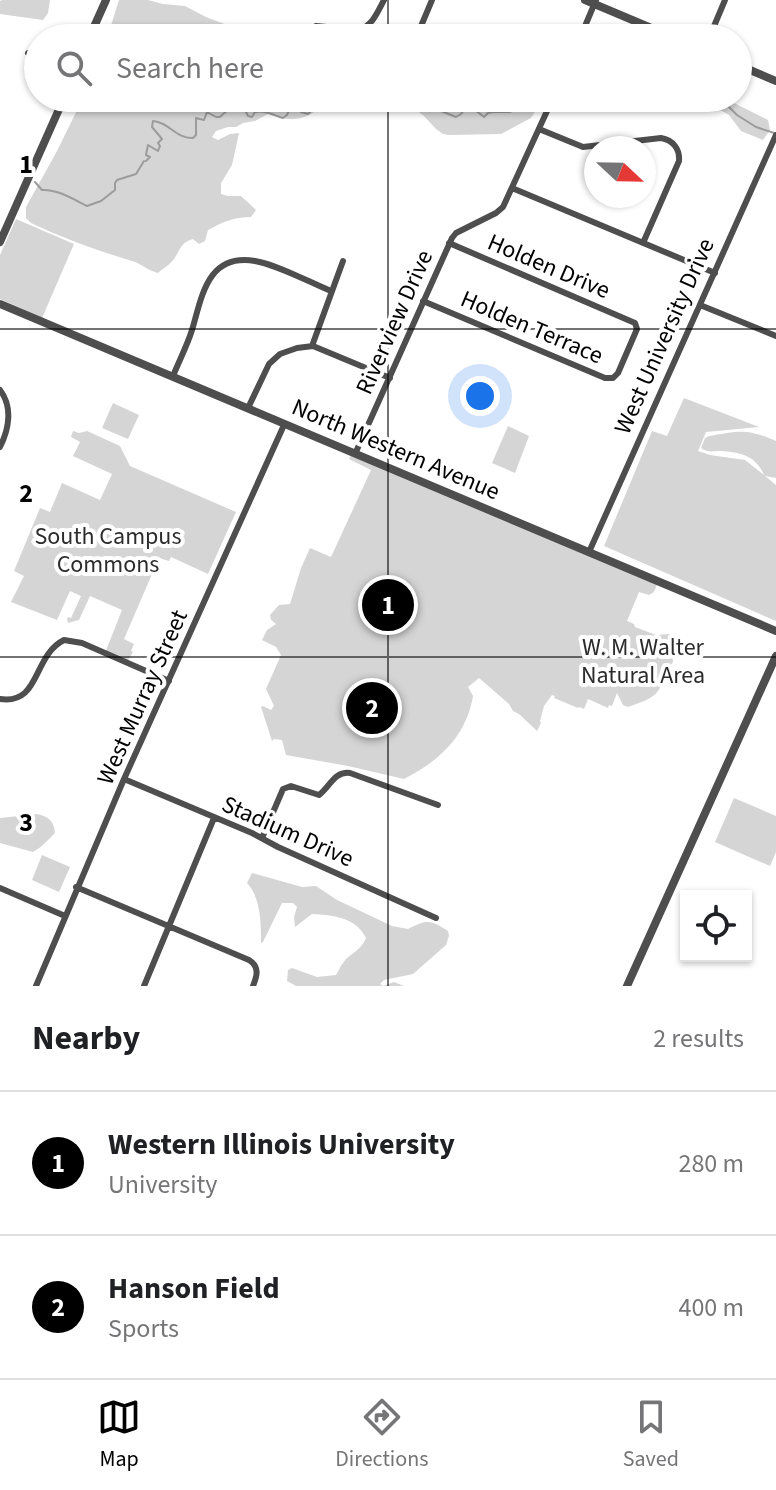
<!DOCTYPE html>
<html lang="en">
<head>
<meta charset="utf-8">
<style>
	body { margin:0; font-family:"Source Sans 3",sans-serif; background:#f6f6f6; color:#202124 }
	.controls { position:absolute; right:24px; bottom:24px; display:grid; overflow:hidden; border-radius:0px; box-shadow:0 2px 6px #0004 }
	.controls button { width:72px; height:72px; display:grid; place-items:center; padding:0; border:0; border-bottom:2px solid #e0e0e0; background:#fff; color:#202124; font:40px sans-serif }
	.compass { position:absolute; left:584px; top:136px; width:72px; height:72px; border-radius:50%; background:#fff; box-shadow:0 2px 6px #0004; rotate:112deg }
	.you { position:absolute; left:480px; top:396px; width:28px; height:28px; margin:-20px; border:6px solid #fff; border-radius:50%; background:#1a73e8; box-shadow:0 0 0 12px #1a73e833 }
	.badge { display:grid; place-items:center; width:52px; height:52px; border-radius:50%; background:#000; color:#fff; font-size:26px; font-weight:700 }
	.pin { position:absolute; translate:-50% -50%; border:4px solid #fff; box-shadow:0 2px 8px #0006 }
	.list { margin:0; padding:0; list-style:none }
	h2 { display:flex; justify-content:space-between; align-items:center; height:104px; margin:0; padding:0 32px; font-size:34px }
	h2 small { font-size:26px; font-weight:400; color:#757577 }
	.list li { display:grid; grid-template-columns:52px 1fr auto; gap:24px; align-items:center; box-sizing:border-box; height:144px; padding:0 32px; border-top:2px solid #e0e0e0 }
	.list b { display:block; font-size:30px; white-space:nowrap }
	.list p { margin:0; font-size:26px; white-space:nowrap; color:#757577 }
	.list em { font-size:26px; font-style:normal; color:#757577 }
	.icon { flex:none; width:44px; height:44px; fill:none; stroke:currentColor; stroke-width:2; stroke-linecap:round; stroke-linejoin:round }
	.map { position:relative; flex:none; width:776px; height:986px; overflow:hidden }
	.search { position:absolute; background:#fff; box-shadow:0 2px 6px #0004; left:24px; right:24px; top:24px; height:88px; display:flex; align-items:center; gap:20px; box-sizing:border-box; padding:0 28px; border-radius:44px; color:#757577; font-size:30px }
	.sheet { height:392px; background:#fff }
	nav { display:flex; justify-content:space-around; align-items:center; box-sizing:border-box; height:112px; border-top:2px solid #e0e0e0; background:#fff; font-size:22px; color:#757577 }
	nav a { display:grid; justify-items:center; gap:4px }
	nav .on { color:#000 }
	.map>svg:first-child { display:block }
	.green { fill:#d5d5d5 }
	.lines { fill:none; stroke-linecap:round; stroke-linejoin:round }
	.stream { stroke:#9c9c9c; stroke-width:2 }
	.minor { stroke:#4e4e4e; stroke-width:6 }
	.tertiary { stroke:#4e4e4e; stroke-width:8 }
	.grid { fill:none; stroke:#000; stroke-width:2; stroke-opacity:0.55 }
	.labels { text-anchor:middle; stroke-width:8; stroke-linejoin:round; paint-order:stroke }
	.street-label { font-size:24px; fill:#000; stroke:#fff }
	.park-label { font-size:24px; fill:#2c2c2c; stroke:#fff }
	.grid-label { font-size:26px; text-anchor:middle; font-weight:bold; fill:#000; stroke:#fff; stroke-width:8; stroke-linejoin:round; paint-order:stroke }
</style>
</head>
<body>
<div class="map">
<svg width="776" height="986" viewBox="0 0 776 986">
	<rect width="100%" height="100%" fill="#fff"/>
	<path class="green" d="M 2,0 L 50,0 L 48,13 L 43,20 L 0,14 L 0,1 Z
		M 119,0 L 148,0 L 163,4 L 185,6 L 206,17 L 261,38 L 107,38 Z
		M 83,98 L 502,98 L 504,100 L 518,102 L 519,98 L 536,98 L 540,104 L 531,118 L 501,134 L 449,135 L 443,134 L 436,129 L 423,115 L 412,107 L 397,107 L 386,101 L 353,103 L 333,99 C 308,117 299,125 268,114 L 255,121 L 243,123 L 236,127 L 228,127 L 216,131 L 212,137 L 218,140 L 230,134 L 239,133 L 232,165 L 221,183 L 221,194 L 228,196 L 241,196 L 256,210 L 251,217 C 234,217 223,222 208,230 L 205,241 L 199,244 L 193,239 C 181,242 180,250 174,259 C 170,265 163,268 158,273 C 149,271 143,265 135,262 C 99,251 65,239 31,223 L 26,218 L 26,207 L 57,151 Z
		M 563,98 L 626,98 C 618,99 611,98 604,100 C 590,103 587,114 571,108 L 564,111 L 553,108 Z
		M 699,98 L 724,98 L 768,120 L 770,130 L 763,140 L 741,131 L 729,115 Z
		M 16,219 L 74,244 L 42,318 L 0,299 L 0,255 Z
		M 684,398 L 759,427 L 706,432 L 698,451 L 710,455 L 745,460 L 764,475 C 756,456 741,452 720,451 C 712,451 708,453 701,448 L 705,438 L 709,436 C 739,431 746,428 776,441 L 776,478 L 765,476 L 776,485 L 776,621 L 604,546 L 652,431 L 667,436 Z
		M 113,403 L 139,415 L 128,439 L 102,428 Z
		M 508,426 L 529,436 L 515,473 L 492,463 Z
		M 73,431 L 79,433 L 87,431 L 120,446 L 130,466 L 236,512 L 208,574 L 171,557 L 169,561 L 159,558 L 124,639 L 134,644 L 131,651 L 133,652 L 127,662 L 105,653 L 122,610 L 90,596 L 79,620 L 68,623 L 67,619 L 68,617 L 71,618 L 81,596 L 70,591 L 57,620 L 11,602 L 24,576 L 14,571 L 40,508 L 50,512 L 62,483 L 100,500 L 112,474 L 73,456 L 80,442 L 71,437 Z
		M 352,453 L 658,582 L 654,592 L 649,595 L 639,592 L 627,621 L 634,624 L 635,627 L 656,635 L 670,634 L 673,662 C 665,672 663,689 653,696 C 646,701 636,704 628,707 L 623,705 L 617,693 L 612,706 L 609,705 L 608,708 L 588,699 L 584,709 L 579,707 L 578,708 L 554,698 L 555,696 L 552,695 L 544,706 L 540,721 L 541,723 L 537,731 L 519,714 L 513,711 L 509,704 L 479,678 L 468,687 L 473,696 C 466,737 439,761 404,779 L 348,766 L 286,755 L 282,740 L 274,739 L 272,741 L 261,707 L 263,706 L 271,710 L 274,706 L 266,689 L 281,655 L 276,647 L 262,640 L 267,630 L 276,624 L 271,620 L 270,615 L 279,605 L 290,604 L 301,568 L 310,548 L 331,557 L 371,470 L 349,459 Z
		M 734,798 L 776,816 L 776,852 L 770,866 L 715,842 Z
		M 37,814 C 48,816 54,821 55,833 C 48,840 42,847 33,852 L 0,843 L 0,818 Z
		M 42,855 L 70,867 L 59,892 L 32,880 Z
		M 252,873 L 302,887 L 316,886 L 337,900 L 392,926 L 408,929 C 427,920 429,919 448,931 L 449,936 L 446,945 L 413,974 L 384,980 L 380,984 L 383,986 L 394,982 L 404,986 L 296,986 L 287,981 L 288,970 L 292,968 L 317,977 L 336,975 C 339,971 340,966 343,963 C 351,952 360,952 366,938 C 356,917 332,915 312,914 L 295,927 L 294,917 L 297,907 L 293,903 L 282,903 L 263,942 L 261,943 C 261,923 261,898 247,883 Z"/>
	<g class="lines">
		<path class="stream" d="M 350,98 L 354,101 L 361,98
			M 375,98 L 376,98
			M 391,98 L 401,106 C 411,102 419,106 429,103 L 441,111 L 456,117 L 461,114 L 466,107 L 474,109 L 484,117 L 488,113 L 493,112 L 509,112 L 528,107 L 544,107
			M 594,98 L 599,98
			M 708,98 L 729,107 L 737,115 L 756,127 L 774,133
			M 554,105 L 566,102 L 576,104 L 582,98
			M 146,161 L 150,157 L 146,155 L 148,145 L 158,151 L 160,146 L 158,143 L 162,139 L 152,127 L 153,121 C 169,122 176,139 193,138 L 196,135 L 196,118 L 204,120 L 207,112 L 216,117 L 220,117 C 225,112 226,111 232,107 C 239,102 239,98 249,102 L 246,112 L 248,116 L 252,117 L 255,112 C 266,110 273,115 283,118 L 287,115 L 291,106 L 299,104 L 304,105 L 301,112 L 308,114 L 323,98
			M 35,182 L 42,190 C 57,189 73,199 87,206 L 101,201 L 115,190 L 115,183 L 117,180 L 136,174 L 144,161"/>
		<path class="minor" d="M 316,26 L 359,30 C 373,25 377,13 384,0
			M 416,38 L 432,0
			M 580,38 L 596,0
			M 709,38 L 725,0
			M 28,53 L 38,57
			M 539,129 L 583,147 L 661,138 C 673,140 680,149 679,161 L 643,243
			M 512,188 L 715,273
			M 423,301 L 605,378 L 613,378 L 618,373 L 637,329 L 635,323 L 449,243
			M 700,305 L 776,336
			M 312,346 L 343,261
			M 173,376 C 179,361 187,346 192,330 C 202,297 207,253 255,261 C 278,265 309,282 331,291
			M 0,390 C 13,407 9,429 0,447
			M 248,408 L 269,364 L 280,354 L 297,348 L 313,346 L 390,378
			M 355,454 L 452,238 L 456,233 L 496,213 L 503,207 L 553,98
			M 589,552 L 776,135
			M 0,699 C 41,705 32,656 64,640 L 82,643 L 169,681
			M 124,779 L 252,833 L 278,847 L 436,918
			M 262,838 L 283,789 L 291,786 L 319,795 C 330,787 334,771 350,773 L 438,805
			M 76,887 L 249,960 C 260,967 257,976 253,986
			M 0,888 L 65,916
			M 36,986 L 124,779 L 284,425
			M 144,986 L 214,818"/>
		<path class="tertiary" d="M 585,0 L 675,38
			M 89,38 L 106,0
			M 738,65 L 776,81
			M 0,242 L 64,98
			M 0,304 L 776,631
			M 627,986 L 776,656"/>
	</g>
	<path class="grid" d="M 388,0 L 388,38M 388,98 L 388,986M 0,329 L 776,329M 0,657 L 776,657"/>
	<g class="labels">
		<g class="street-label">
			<text transform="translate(549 266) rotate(23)" y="8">Holden Drive</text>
			<text transform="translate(394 322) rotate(-66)" y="8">Riverview Drive</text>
			<text transform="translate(532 327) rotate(23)" y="8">Holden Terrace</text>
			<text transform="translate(664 336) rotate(-66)" y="8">West University Drive</text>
			<text transform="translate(396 449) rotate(23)" y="8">North Western Avenue</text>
			<text transform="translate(142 697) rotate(-66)" y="8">West Murray Street</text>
			<text transform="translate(288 831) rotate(24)" y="8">Stadium Drive</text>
		</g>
		<g class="park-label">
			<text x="108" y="544">South Campus<tspan x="108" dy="28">Commons</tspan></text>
			<text x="643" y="655">W. M. Walter<tspan x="643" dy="28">Natural Area</tspan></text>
		</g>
	</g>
	<g class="grid-label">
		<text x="26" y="173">1</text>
		<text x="26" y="502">2</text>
		<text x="26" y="831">3</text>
	</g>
</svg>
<div class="controls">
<button><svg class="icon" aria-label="locate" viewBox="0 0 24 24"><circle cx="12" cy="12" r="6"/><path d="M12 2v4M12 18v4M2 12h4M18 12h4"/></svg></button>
</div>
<svg class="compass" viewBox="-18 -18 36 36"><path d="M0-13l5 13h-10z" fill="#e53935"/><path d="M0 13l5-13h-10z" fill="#757577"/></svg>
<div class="you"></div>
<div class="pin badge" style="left:388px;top:605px">1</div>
<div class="pin badge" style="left:372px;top:708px">2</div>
<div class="search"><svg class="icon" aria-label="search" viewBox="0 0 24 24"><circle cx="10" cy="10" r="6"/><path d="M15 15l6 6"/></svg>Search here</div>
</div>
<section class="sheet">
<h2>Nearby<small>2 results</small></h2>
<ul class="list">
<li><span class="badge">1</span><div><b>Western Illinois University</b><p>University</p></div><em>280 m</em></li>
<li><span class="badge">2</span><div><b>Hanson Field</b><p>Sports</p></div><em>400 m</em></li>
</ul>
</section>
<nav>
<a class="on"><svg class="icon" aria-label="map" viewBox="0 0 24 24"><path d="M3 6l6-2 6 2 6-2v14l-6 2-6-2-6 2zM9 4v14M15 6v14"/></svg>Map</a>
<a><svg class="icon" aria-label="directions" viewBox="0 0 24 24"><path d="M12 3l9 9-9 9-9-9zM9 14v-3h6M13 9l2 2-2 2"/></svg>Directions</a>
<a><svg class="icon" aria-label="saved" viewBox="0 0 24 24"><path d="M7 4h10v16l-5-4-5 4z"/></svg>Saved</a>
</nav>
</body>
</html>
